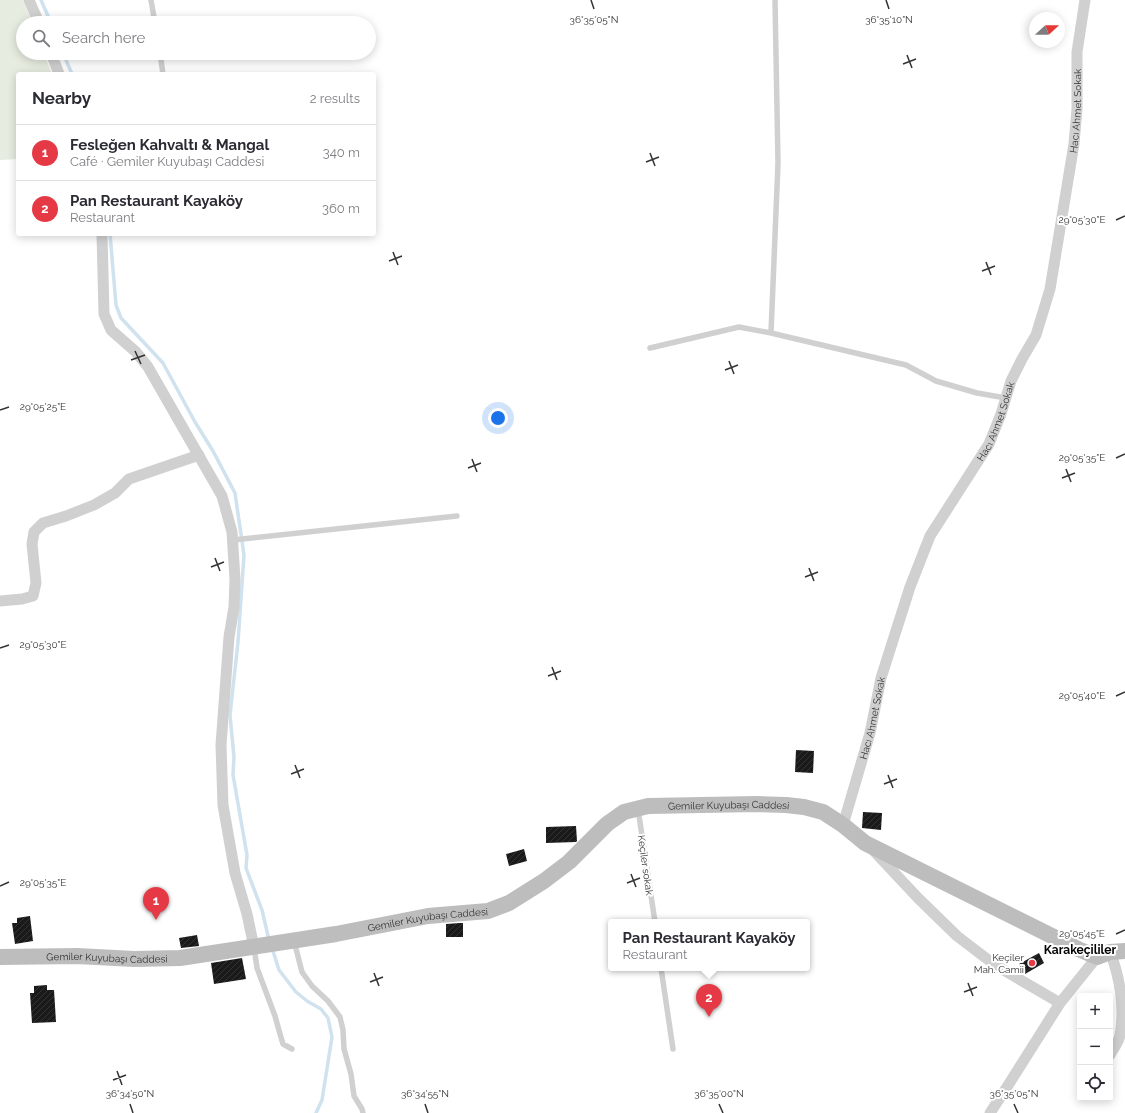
<!DOCTYPE html>
<html lang="en">
<head>
<meta charset="utf-8">
<style>
	body { margin:0; font-family:Raleway,sans-serif; background:#f2f2f3; color:#2b2b33 }
	.controls { position:absolute; right:12px; bottom:12px; display:grid; overflow:hidden; border-radius:4px; box-shadow:0 2px 10px #0003 }
	.controls button { width:36px; height:36px; display:grid; place-items:center; padding:0; border:0; border-bottom:1px solid #e1e1e2; background:#fff; color:#2b2b33; font:20px sans-serif }
	.compass { position:absolute; left:1029px; top:12px; width:36px; height:36px; border-radius:50%; background:#fff; box-shadow:0 2px 10px #0003; rotate:69deg }
	.you { position:absolute; left:498px; top:418px; width:14px; height:14px; margin:-10px; border:3px solid #fff; border-radius:50%; background:#1a73e8; box-shadow:0 0 0 6px #1a73e833 }
	.badge { display:grid; place-items:center; width:26px; height:26px; border-radius:50%; background:#e63946; color:#fff; font-size:13px; font-weight:700 }
	.pin { position:absolute; translate:-50% -33px; filter:drop-shadow(0 1px 2px #0008) }
	.pin::after { content:''; position:absolute; top:21px; width:14px; height:12px; background:inherit; clip-path:polygon(0 0,100% 0,50% 100%) }
	.popup { position:absolute; left:608px; top:919px; width:202px; height:52px; box-sizing:border-box; display:grid; place-content:center; border-radius:4px; background:#fff; filter:drop-shadow(0 1px 3px #0005); font-size:13px; white-space:nowrap; color:#7c7c81 }
	.popup b { font-size:15px; color:#2b2b33 }
	.popup::after { content:''; position:absolute; left:50%; top:100%; margin-left:-8px; border:8px solid transparent; border-top-color:#fff }
	.list { margin:0; padding:0; list-style:none }
	h2 { display:flex; justify-content:space-between; align-items:center; height:52px; margin:0; padding:0 16px; font-size:17px }
	h2 small { font-size:13px; font-weight:400; color:#7c7c81 }
	.list li { display:grid; grid-template-columns:26px 1fr auto; gap:12px; align-items:center; box-sizing:border-box; height:56px; padding:0 16px; border-top:1px solid #e1e1e2 }
	.list b { display:block; font-size:15px; white-space:nowrap }
	.list p { margin:0; font-size:13px; white-space:nowrap; color:#7c7c81 }
	.list em { font-size:13px; font-style:normal; color:#7c7c81 }
	.icon { flex:none; width:22px; height:22px; fill:none; stroke:currentColor; stroke-width:2; stroke-linecap:round; stroke-linejoin:round }
	.map { position:relative; flex:none; width:1125px; height:1113px; overflow:hidden }
	.search { position:absolute; background:#fff; box-shadow:0 2px 10px #0003; left:16px; top:16px; width:360px; height:44px; display:flex; align-items:center; gap:10px; box-sizing:border-box; padding:0 14px; border-radius:22px; color:#7c7c81; font-size:15px }
	.panel { position:absolute; background:#fff; box-shadow:0 2px 10px #0003; left:16px; top:72px; width:360px; height:164px; border-radius:4px }
	.map>svg:first-child { display:block }
	.pitch { fill:#e6ecdf }
	.lines { fill:none; stroke-linecap:round; stroke-linejoin:round }
	.stream { stroke:#cfe2ee; stroke-width:3.5 }
	.building { fill:url(#building-hatch) }
	.lane { stroke:#d0d0d0; stroke-width:5.5 }
	.street { stroke:#d0d0d0; stroke-width:11 }
	.secondary { stroke:#bdbdbd; stroke-width:16 }
	.ticks { fill:none; stroke:#333; stroke-width:1.5 }
	.poi-dot { fill:#e63946; stroke:#fff; stroke-width:1.5 }
	.labels { text-anchor:middle; stroke-width:4; stroke-linejoin:round; paint-order:stroke }
	.street-label { font-size:10px; fill:#333; stroke:#fff }
	.poi-label { font-size:10px; fill:#333; stroke:#fff; text-anchor:end }
	.quarter-label { font-size:12px; font-weight:bold; fill:#000; stroke:#fff }
	.ticks-label { font-size:10px; text-anchor:middle; fill:#333; stroke:#fff; stroke-width:4; stroke-linejoin:round; paint-order:stroke }
</style>
</head>
<body>
<div class="map">
<svg width="1125" height="1113" viewBox="0 0 1125 1113">
	<defs>
		<pattern id="building-hatch" width="6" height="6" patternUnits="userSpaceOnUse"><rect width="6" height="6" fill="#1a1a1a"/><path d="M-1 1l2-2M0 6l6-6M5 7l2-2" fill="none" stroke="#333"/></pattern>
	</defs>
	<rect width="100%" height="100%" fill="#fff"/>
	<path class="pitch" d="M 0,0 L 23,0 L 32,23 L 23,23 L 23,53 L 44,53 L 52,74 L 18,74 L 18,159 L 0,160 Z"/>
	<g class="lines">
		<path class="stream" d="M 41,0 L 51,23
			M 63,53 L 72,74
			M 110,234 L 116,305 L 121,318 L 163,363 L 195,422 L 213,451 L 235,493 L 244,555 L 238,642 L 230,715 L 234,757 L 233,775 L 247,855 L 246,868 L 262,910 L 269,940
			M 272,948 L 279,970 L 296,992 L 307,1001 L 321,1009 L 328,1018 L 332,1037 L 322,1100 L 316,1113"/>
	</g>
	<path class="building" d="M 796,750 L 814,751 L 813,773 L 795,772 Z
		M 863,812 L 882,813 L 881,830 L 862,828 Z
		M 576,826 L 577,841 L 576,842 L 546,843 L 546,827 Z
		M 524,849 L 527,861 L 509,866 L 506,854 Z
		M 30,916 L 33,941 L 15,944 L 12,923 L 17,923 L 17,918 Z
		M 460,923 L 463,923 L 463,937 L 446,937 L 446,924 Z
		M 197,935 L 199,946 L 181,948 L 179,938 Z
		M 1039,953 L 1044,963 L 1025,974 L 1019,964 Z
		M 242,958 L 246,979 L 214,984 L 211,963 Z
		M 47,985 L 47,990 L 54,990 L 56,1022 L 32,1023 L 30,993 L 34,993 L 34,986 Z"/>
	<g class="lines">
		<path class="lane" d="M 151,0 L 155,23
			M 160,53 L 163,74
			M 771,333 L 778,163 L 775,0
			M 650,348 L 739,327 L 771,333 L 906,365 L 936,381 L 977,393 L 1006,398
			M 233,540 L 457,516
			M 638,809 L 655,922
			M 294,941 L 302,972 L 312,986 L 328,1001 L 340,1017 L 343,1030 L 344,1049 L 351,1074 L 354,1096 L 362,1109 L 363,1113
			M 254,947 L 257,968 L 275,1016 L 280,1034 L 283,1044 L 292,1049
			M 661,968 L 673,1049"/>
		<g class="street">
			<path d="M 29,0 L 39,23"/>
			<path d="M 51,53 L 59,74"/>
			<path d="M 102,234 L 104,314 L 111,330 L 136,352 L 148,367 L 222,496 L 232,532 L 235,579 L 234,607 L 229,637 L 221,745 L 223,805 L 235,873 L 247,914 L 254,947"/>
			<path d="M 0,601 L 22,599 L 33,596 L 36,583 L 32,544 L 34,532 L 43,523 L 66,516 L 94,505 L 115,493 L 129,479 L 199,455"/>
			<path id="s1" d="M 843,825 L 870,733 L 881,678 L 910,587 L 930,536 L 989,444 L 1001,414 L 1011,381 L 1022,359 L 1036,335 L 1050,289 L 1074,144 L 1077,109 L 1077,52 L 1085,0"/>
			<path d="M 873,850 L 918,898 L 957,936 L 995,965 L 1060,1003"/>
			<path d="M 1110,952 C 1120,977 1125,1009 1120,1035 C 1119,1042 1113,1049 1110,1055"/>
			<path d="M 990,1113 L 1007,1087 L 1060,1003 L 1097,957"/>
		</g>
		<path class="secondary" id="s2" d="M 0,957 L 77,956 L 134,959 L 180,958 L 336,934 L 428,916 L 488,911 L 509,903 L 544,881 L 569,862 L 607,824 L 624,812 L 648,806 L 757,804 L 786,805 L 804,807 L 823,812 L 843,825 L 865,843 L 1078,949 L 1097,957 L 1110,952 L 1125,951"/>
	</g>
	<path class="ticks" d="M 591,0 L 594,9M 886,0 L 889,9M 907,55 L 912,68M 903,64 L 916,59M 650,153 L 655,166M 646,162 L 659,157M 1116,220 L 1125,216M 393,252 L 398,265M 389,261 L 402,256M 986,262 L 991,275M 982,271 L 995,266M 135,351 L 141,364M 131,360 L 145,355M 729,361 L 734,374M 725,370 L 738,365M 0,410 L 9,407M 1116,458 L 1125,454M 472,459 L 477,472M 468,468 L 481,463M 1066,469 L 1071,482M 1062,478 L 1075,473M 215,558 L 220,571M 211,567 L 224,562M 809,568 L 814,581M 805,577 L 818,572M 0,648 L 9,645M 552,667 L 557,680M 548,676 L 561,671M 1116,696 L 1125,692M 295,765 L 300,778M 291,774 L 304,769M 888,775 L 893,788M 884,784 L 897,779M 631,874 L 636,887M 627,883 L 640,878M 0,886 L 9,882M 1116,934 L 1125,930M 374,973 L 379,986M 370,982 L 383,977M 968,983 L 973,996M 964,992 L 977,987M 117,1071 L 122,1085M 113,1080 L 126,1075M 130,1104 L 133,1113M 425,1104 L 428,1113M 719,1104 L 723,1113M 1014,1104 L 1018,1113"/>
	<circle class="poi-dot" cx="1032" cy="963" r="4"/>
	<g class="labels">
		<g class="street-label">
			<text dy="4" stroke="none"><textPath href="#s1" startOffset="759">Hacı Ahmet Sokak</textPath></text>
			<text dy="4" stroke="none"><textPath href="#s1" startOffset="435">Hacı Ahmet Sokak</textPath></text>
			<text dy="4" stroke="none"><textPath href="#s1" startOffset="111">Hacı Ahmet Sokak</textPath></text>
			<text dy="4" stroke="none"><textPath href="#s2" startOffset="767">Gemiler Kuyubaşı Caddesi</textPath></text>
			<text transform="translate(646 865) rotate(82)" y="4">Keçiler sokak</text>
			<text dy="4" stroke="none"><textPath href="#s2" startOffset="431">Gemiler Kuyubaşı Caddesi</textPath></text>
			<text dy="4" stroke="none"><textPath href="#s2" startOffset="107">Gemiler Kuyubaşı Caddesi</textPath></text>
		</g>
		<g class="poi-label">
			<text x="1024" y="961">Keçiler<tspan x="1024" dy="12">Mah. Camii</tspan></text>
		</g>
		<g class="quarter-label">
			<text x="1080" y="954">Karakeçililer</text>
		</g>
	</g>
	<g class="ticks-label">
		<text x="594" y="23">36°35'05"N</text>
		<text x="889" y="23">36°35'10"N</text>
		<text x="1082" y="223">29°05'30"E</text>
		<text x="43" y="410">29°05'25"E</text>
		<text x="1082" y="461">29°05'35"E</text>
		<text x="43" y="648">29°05'30"E</text>
		<text x="1082" y="699">29°05'40"E</text>
		<text x="43" y="886">29°05'35"E</text>
		<text x="1082" y="937">29°05'45"E</text>
		<text x="130" y="1097">36°34'50"N</text>
		<text x="425" y="1097">36°34'55"N</text>
		<text x="719" y="1097">36°35'00"N</text>
		<text x="1014" y="1097">36°35'05"N</text>
	</g>
</svg>
<div class="controls">
<button>+</button>
<button>−</button>
<button><svg class="icon" aria-label="locate" viewBox="0 0 24 24"><circle cx="12" cy="12" r="6"/><path d="M12 2v4M12 18v4M2 12h4M18 12h4"/></svg></button>
</div>
<svg class="compass" viewBox="-18 -18 36 36"><path d="M0-13l5 13h-10z" fill="#e53935"/><path d="M0 13l5-13h-10z" fill="#7c7c81"/></svg>
<div class="you"></div>
<div class="pin badge" style="left:156px;top:920px">1</div>
<div class="pin badge" style="left:709px;top:1017px">2</div>
<div class="popup"><b>Pan Restaurant Kayaköy</b>Restaurant</div>
<div class="search"><svg class="icon" aria-label="search" viewBox="0 0 24 24"><circle cx="10" cy="10" r="6"/><path d="M15 15l6 6"/></svg>Search here</div>
<section class="panel">
<h2>Nearby<small>2 results</small></h2>
<ul class="list">
<li><span class="badge">1</span><div><b>Fesleğen Kahvaltı &amp; Mangal</b><p>Café · Gemiler Kuyubaşı Caddesi</p></div><em>340 m</em></li>
<li><span class="badge">2</span><div><b>Pan Restaurant Kayaköy</b><p>Restaurant</p></div><em>360 m</em></li>
</ul>
</section>
</div>
</body>
</html>
